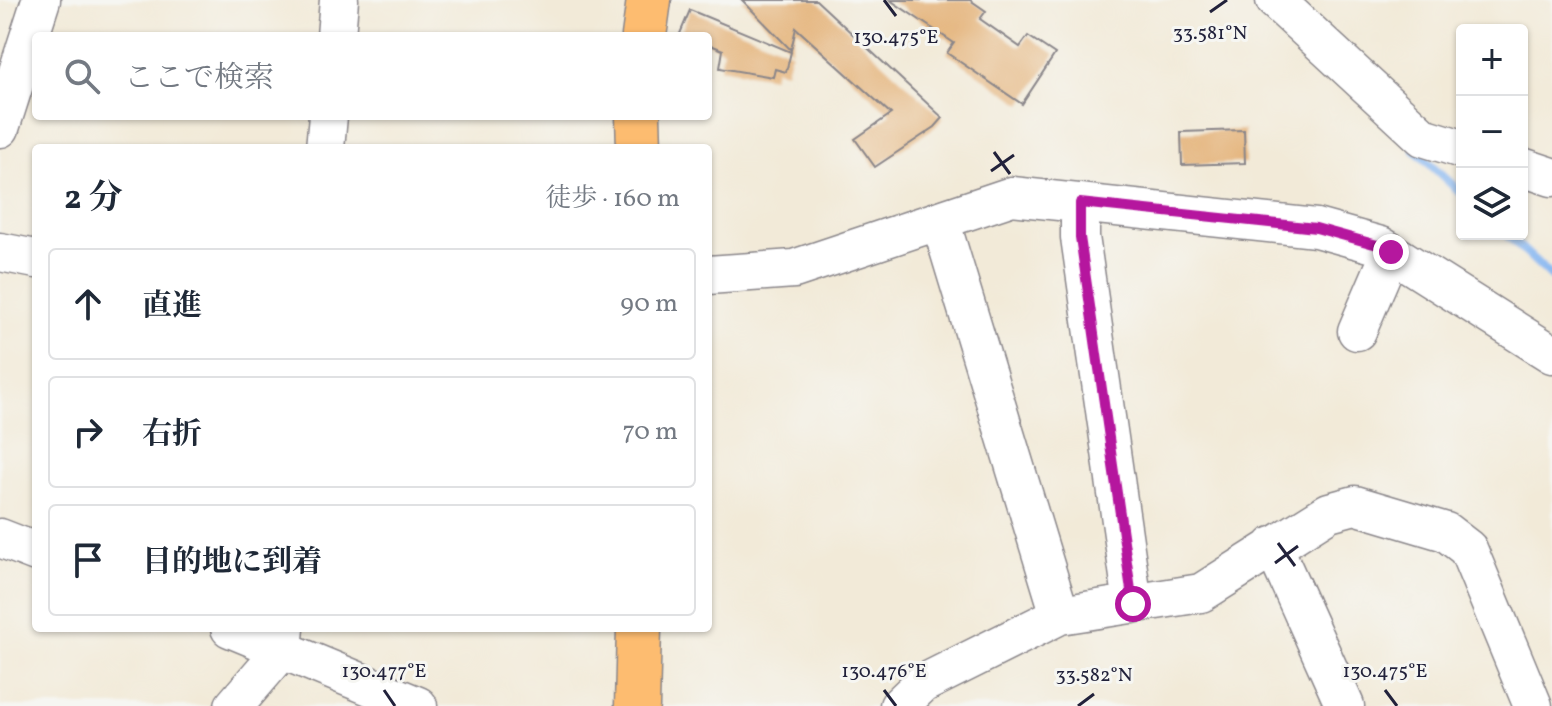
<!DOCTYPE html>
<html lang="ja">
<head>
<meta charset="utf-8">
<style>
	body { margin:0; font-family:Vollkorn,"Noto Serif JP",serif; background:#f2f2f3; color:#1f2937 }
	.controls { position:absolute; right:24px; top:24px; display:grid; overflow:hidden; border-radius:8px; box-shadow:0 2px 6px #0004 }
	.controls button { width:72px; height:72px; display:grid; place-items:center; padding:0; border:0; border-bottom:2px solid #e0e1e3; background:#fff; color:#1f2937; font:40px sans-serif }
	.stop { position:absolute; width:24px; height:24px; margin:-18px; border:6px solid #b5179e; border-radius:50%; background:#fff }
	.stop.end { background:#b5179e; border-color:#fff; box-shadow:0 2px 8px #0008 }
	.list { margin:0; padding:0; list-style:none }
	h2 { display:flex; justify-content:space-between; align-items:center; height:104px; margin:0; padding:0 32px; font-size:34px }
	h2 small { font-size:26px; font-weight:400; color:#747a83 }
	.list li { display:grid; grid-template-columns:52px 1fr auto; gap:24px; align-items:center; box-sizing:border-box; height:112px; margin:0 16px 16px; padding:0 16px; border:2px solid #e0e1e3; border-radius:8px }
	.list b { display:block; font-size:30px; white-space:nowrap }
	.list em { font-size:26px; font-style:normal; color:#747a83 }
	.icon { flex:none; width:44px; height:44px; fill:none; stroke:currentColor; stroke-width:2; stroke-linecap:round; stroke-linejoin:round }
	.map { position:relative; flex:none; width:1552px; height:706px; overflow:hidden }
	.search { position:absolute; background:#fff; box-shadow:0 2px 6px #0004; left:32px; top:32px; width:680px; height:88px; display:flex; align-items:center; gap:20px; box-sizing:border-box; padding:0 28px; border-radius:8px; color:#747a83; font-size:30px }
	.panel { position:absolute; background:#fff; box-shadow:0 2px 6px #0004; left:32px; top:144px; width:680px; height:488px; border-radius:8px }
	.map>svg:first-child { display:block }
	.lines { fill:none; stroke-linecap:round; stroke-linejoin:round }
	.stream { stroke:#85b6f1; stroke-width:9 }
	.building { fill:#e5b67f }
	.minor-casing { stroke:#8a868a; stroke-width:41 }
	.major-casing { stroke:#8a868a; stroke-width:47 }
	.minor { stroke:#fff; stroke-width:38 }
	.major { stroke:#fdbc6f; stroke-width:44 }
	.route { stroke:#b5179e; stroke-width:10 }
	.ticks { fill:none; stroke:#22223b; stroke-width:3 }
	.ticks-label { font-size:20px; text-anchor:middle; fill:#22223b; stroke:#f6f6f2; stroke-width:6; stroke-linejoin:round; paint-order:stroke }
</style>
</head>
<body>
<div class="map">
<svg width="1552" height="706" viewBox="0 0 1552 706">
	<rect width="100%" height="100%" fill="#f6f6f2"/>
	<filter id="ink" filterUnits="userSpaceOnUse"><feTurbulence type="fractalNoise" baseFrequency=".0125" numOctaves="2"/><feDisplacementMap in="SourceGraphic" scale="16" xChannelSelector="R" yChannelSelector="G"/><feConvolveMatrix kernelMatrix="1 2 1 2 8 2 1 2 1" color-interpolation-filters="sRGB"/></filter>
	<filter id="wash" filterUnits="userSpaceOnUse"><feTurbulence type="fractalNoise" baseFrequency=".006" numOctaves="4" result="noise"/><feDisplacementMap in="SourceGraphic" scale="32" xChannelSelector="R" yChannelSelector="G"/><feGaussianBlur stdDeviation="1.8" result="paint"/><feColorMatrix in="noise" values="0 0 0 0 0 0 0 0 0 0 0 0 0 0 0 0 0 1.4 0 .05"/><feComposite in="paint" operator="in"/></filter>
	<g filter="url(#wash)">
		<rect width="100%" height="100%" fill="#f2ead8"/>
		<g class="lines">
			<path class="stream" d="M 1253,0 L 1266,12
				M 1415,150 L 1462,194
				M 1506,234 L 1552,277"/>
		</g>
		<g id="blocks">
			<path class="building" d="M 742,0 L 816,0 L 943,118 L 935,127 L 875,167 L 855,139 L 891,114 L 796,28 L 791,50 Z
				M 890,0 L 970,0 L 986,11 L 980,19 L 1020,47 L 1028,36 L 1055,54 L 1022,104 L 947,53 L 954,43 Z
				M 690,10 L 791,52 L 786,72 L 775,69 L 773,77 L 720,68 L 723,50 L 708,44 L 708,36 L 679,36 Z
				M 1244,130 L 1245,163 L 1182,165 L 1181,132 Z"/>
		</g>
	</g>
	<g filter="url(#ink)">
		<use href="#blocks" fill-opacity="0" stroke="#8a868a" stroke-width="2"/>
		<g class="lines">
			<defs>
				<path id="minor" d="M 1275,0 L 1423,137 L 1462,149
					M 336,36 L 339,0
					M 0,128 L 41,0
					M 325,148 L 328,116
					M 1522,167 L 1552,177
					M 1080,203 L 1080,237 L 1133,604
					M 940,220 L 1060,615
					M 0,252 L 36,259
					M 708,275 L 794,269 L 1012,196 L 1316,228 L 1381,246 L 1552,354
					M 1357,331 L 1391,252
					M 0,538 L 36,552
					M 1273,546 L 1345,706
					M 230,628 L 418,706
					M 234,706 L 283,649 L 285,628
					M 899,706 L 922,684 L 1060,615 L 1201,593 L 1329,512 L 1355,505 L 1446,532 L 1468,549 L 1533,706"/>
				<path id="major" d="M 644,36 L 649,0
					M 638,116 L 639,148
					M 637,706 L 639,628"/>
			</defs>
			<use href="#minor" class="minor-casing"/>
			<use href="#major" class="major-casing"/>
			<use href="#minor" class="minor"/>
			<use href="#major" class="major"/>
		</g>
	</g>
	<g class="lines" filter="url(#ink)">
		<path class="route" d="M 1133,604 L 1080,237 L 1080,203 L 1316,228 L 1381,246 L 1391,252"/>
	</g>
	<path class="ticks" d="M 884,0 L 896,16M 1210,12 L 1227,0M 994,152 L 1010,174M 991,171 L 1014,155M 1278,543 L 1295,566M 1275,563 L 1298,546M 384,690 L 395,706M 884,690 L 896,706M 1385,690 L 1397,706M 1078,706 L 1094,694"/>
	<g class="ticks-label">
		<text x="1210" y="39">33.581°N</text>
		<text x="896" y="43">130.475°E</text>
		<text x="384" y="677">130.477°E</text>
		<text x="884" y="677">130.476°E</text>
		<text x="1385" y="677">130.475°E</text>
		<text x="1094" y="681">33.582°N</text>
	</g>
</svg>
<div class="controls">
<button>+</button>
<button>−</button>
<button><svg class="icon" aria-label="layers" viewBox="0 0 24 24"><path d="M12 4l9 5-9 5-9-5zM3 14l9 5 9-5"/></svg></button>
</div>
<div class="stop" style="left:1133px;top:604px"></div>
<div class="stop end" style="left:1391px;top:252px"></div>
<div class="search"><svg class="icon" aria-label="search" viewBox="0 0 24 24"><circle cx="10" cy="10" r="6"/><path d="M15 15l6 6"/></svg>ここで検索</div>
<section class="panel">
<h2>2 分<small>徒歩 · 160 m</small></h2>
<ul class="list">
<li><svg class="icon" aria-label="ahead" viewBox="0 0 24 24"><path d="M12 20V5M6 11l6-6 6 6"/></svg><div><b>直進</b></div><em>90 m</em></li>
<li><svg class="icon" aria-label="right" viewBox="0 0 24 24"><path d="M7 20v-9h11M14 6l5 5-5 5"/></svg><div><b>右折</b></div><em>70 m</em></li>
<li><svg class="icon" aria-label="arrive" viewBox="0 0 24 24"><path d="M6 21V4h12l-3 4 3 4H6"/></svg><div><b>目的地に到着</b></div></li>
</ul>
</section>
</div>
</body>
</html>
